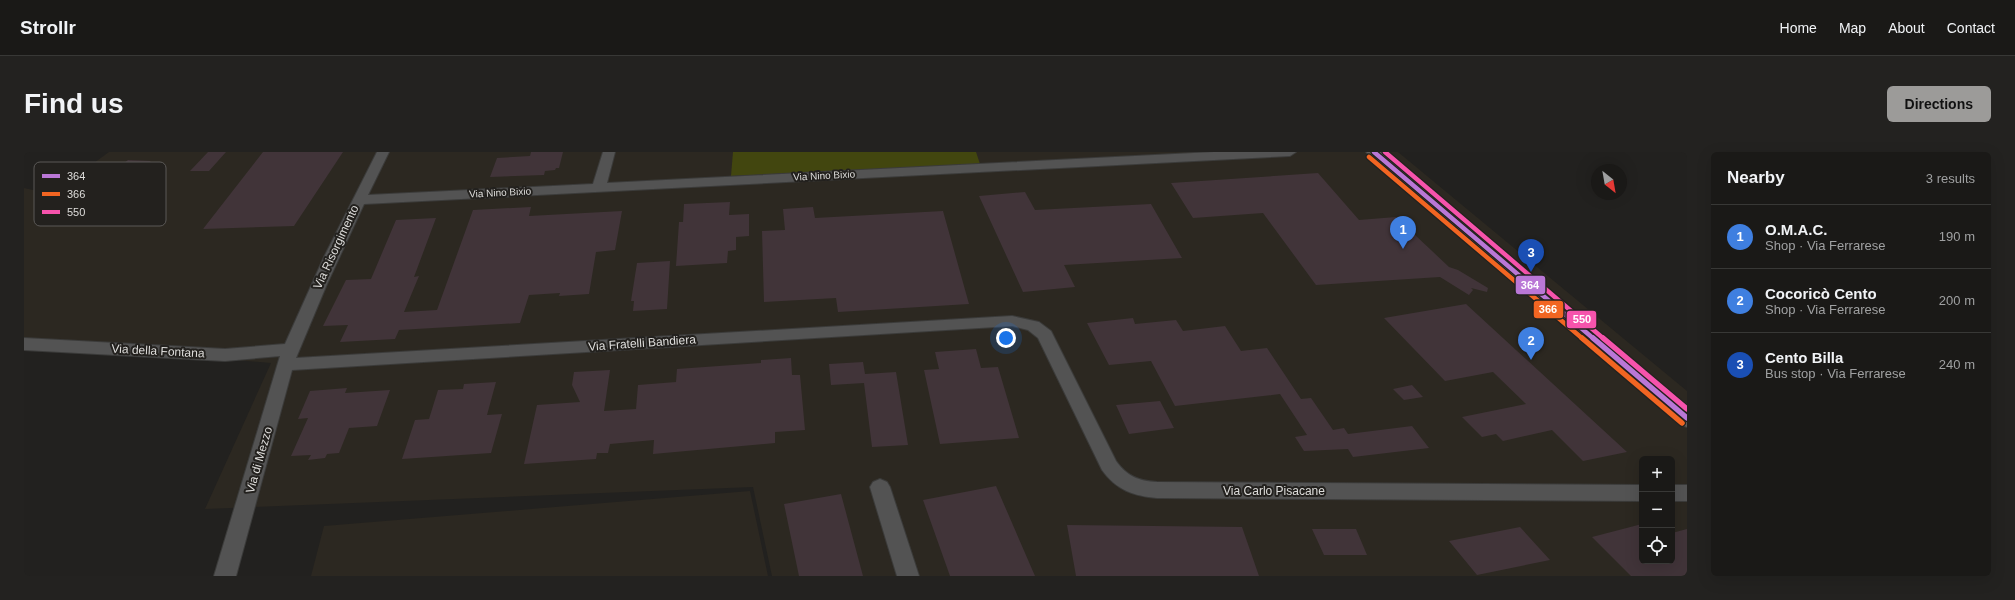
<!DOCTYPE html>
<html lang="en">
<head>
<meta charset="utf-8">
<style>
	body { margin:0; font-family:Helvetica,sans-serif; background:#232220; color:#f1f3f6 }
	.controls { position:absolute; right:12px; bottom:12px; display:grid; overflow:hidden; border-radius:6px; box-shadow:0 4px 16px #0002 }
	.controls button { width:36px; height:36px; display:grid; place-items:center; padding:0; border:0; border-bottom:1px solid #383836; background:#1a1917; color:#f1f3f6; font:20px sans-serif }
	.compass { position:absolute; left:1567px; top:12px; width:36px; height:36px; border-radius:50%; background:#1a1917; box-shadow:0 4px 16px #0002; rotate:149deg }
	.you { position:absolute; left:982px; top:186px; width:14px; height:14px; margin:-10px; border:3px solid #fff; border-radius:50%; background:#1a73e8; box-shadow:0 0 0 6px #1a73e833 }
	.badge { display:grid; place-items:center; width:26px; height:26px; border-radius:50%; background:#9c9b99; color:#fff; font-size:13px; font-weight:700 }
	.pin { position:absolute; translate:-50% -33px; filter:drop-shadow(0 1px 2px #0008) }
	.pin::after { content:''; position:absolute; top:21px; width:14px; height:12px; background:inherit; clip-path:polygon(0 0,100% 0,50% 100%) }
	.list { margin:0; padding:0; list-style:none }
	h2 { display:flex; justify-content:space-between; align-items:center; height:52px; margin:0; padding:0 16px; font-size:17px }
	h2 small { font-size:13px; font-weight:400; color:#9fa0a1 }
	.list li { display:grid; grid-template-columns:26px 1fr auto; gap:12px; align-items:center; box-sizing:border-box; height:64px; padding:0 16px; border-top:1px solid #383836 }
	.list b { display:block; font-size:15px; white-space:nowrap }
	.list p { margin:0; font-size:13px; white-space:nowrap; color:#9fa0a1 }
	.list em { font-size:13px; font-style:normal; color:#9fa0a1 }
	.icon { flex:none; width:22px; height:22px; fill:none; stroke:currentColor; stroke-width:2; stroke-linecap:round; stroke-linejoin:round }
	.map { position:relative; flex:none; width:1663px; height:424px; overflow:hidden; border-radius:6px }
	header { display:flex; align-items:center; gap:24px; box-sizing:border-box; height:56px; padding:0 20px; background:#1a1917; border-bottom:1px solid #383836 }
	header strong { font-size:19px }
	nav { display:flex; gap:22px; margin-inline-start:auto; font-size:14px }
	.intro { display:flex; align-items:center; justify-content:space-between; box-sizing:border-box; height:96px; padding:0 24px }
	h1 { margin:0; font-size:28px }
	.button { padding:10px 18px; border-radius:6px; background:#9c9b99; color:#111; font-size:14px; font-weight:700 }
	main { display:flex; gap:24px; padding:0 24px }
	aside { flex:1; background:#1a1917; border-radius:6px; box-shadow:0 4px 16px #0002 }
	.map>svg:first-child { display:block }
	.built { fill:#2c2821; fill-rule:evenodd }
	.green { fill:#42460f }
	.building { fill:#413439 }
	.lines { fill:none; stroke-linecap:round; stroke-linejoin:round }
	.minor-casing { stroke:#3b3b3a; stroke-width:2 }
	.major-casing { stroke:#3b3b3a; stroke-width:2 }
	.minor { fill:#535353; fill-rule:evenodd }
	.major { fill:#5e5d5b; fill-rule:evenodd }
	.bus-1-far1-casing { stroke:#23211e; stroke-width:7 }
	.bus-1-casing { stroke:#23211e; stroke-width:8 }
	.bus-2-far1-casing { stroke:#23211e; stroke-width:7 }
	.bus-2-casing { stroke:#23211e; stroke-width:8 }
	.bus-3-far1-casing { stroke:#23211e; stroke-width:7 }
	.bus-3-casing { stroke:#23211e; stroke-width:8 }
	.bus-1-far1 { stroke:#ba77d6; stroke-width:4.5 }
	.bus-1 { stroke:#ba77d6; stroke-width:5.5 }
	.bus-2-far1 { stroke:#f26522; stroke-width:4.5 }
	.bus-2 { stroke:#f26522; stroke-width:5.5 }
	.bus-3-far1 { stroke:#f653ac; stroke-width:4.5 }
	.bus-3 { stroke:#f653ac; stroke-width:5.5 }
	.labels { text-anchor:middle; stroke-width:4; stroke-linejoin:round; paint-order:stroke }
	.far-street-label { font-size:10px; fill:#dedddb; stroke:#23211e }
	.street-label { font-size:12px; fill:#dedddb; stroke:#23211e }
	.key { fill:#23211e; stroke:#5b5957; stroke-width:1 }
	.key-label { font-size:11px; fill:#dedddb }
	.line-badge { stroke:#23211e; stroke-width:1.5 }
	.badge-label { font-size:11px; text-anchor:middle; font-weight:bold; fill:#fff }
</style>
</head>
<body>
<header>
<strong>Strollr</strong>
<nav><a>Home</a><a>Map</a><a>About</a><a>Contact</a></nav>
</header>
<div class="intro"><h1>Find us</h1><a class="button">Directions</a></div>
<main>
<div class="map">
<svg width="1663" height="424" viewBox="0 0 1663 424">
	<rect width="100%" height="100%" fill="#22211f"/>
	<path class="built" d="M 85,0 L 1374,0 L 1663,239 L 1663,424 L 748,424 L 729,335 L 181,357 L 247,211 L 0,190 L 0,36 L 27,42 ZM 1618,307 L 1648,307 L 1648,409 L 1618,409 Z
		M 726,339 L 744,424 L 287,424 L 300,374 Z"/>
	<path class="green" d="M 709,0 L 952,0 L 956,12 L 707,24 Z"/>
	<path class="building" d="M 184,0 L 202,0 L 185,19 L 166,19 Z
		M 239,0 L 319,0 L 270,74 L 179,77 Z
		M 507,0 L 539,0 L 535,16 L 532,16 L 531,18 L 521,19 L 520,23 L 466,25 L 473,6 L 506,4 Z
		M 104,8 L 127,9 L 107,25 L 84,23 Z
		M 1294,21 L 1335,68 L 1372,65 L 1425,115 L 1434,118 L 1464,136 L 1463,140 L 1447,136 L 1449,138 L 1445,143 L 1416,125 L 1292,133 L 1239,61 L 1169,66 L 1147,31 Z
		M 1001,40 L 1011,58 L 1127,52 L 1158,106 L 1040,113 L 1051,135 L 999,140 L 955,44 Z
		M 706,50 L 705,63 L 725,62 L 725,84 L 712,85 L 712,98 L 704,99 L 703,111 L 652,114 L 655,70 L 659,70 L 660,52 Z
		M 507,55 L 505,64 L 598,59 L 591,98 L 572,100 L 565,142 L 535,144 L 536,141 L 505,143 L 496,171 L 375,178 L 371,187 L 316,190 L 324,173 L 299,174 L 322,128 L 347,127 L 372,68 L 412,66 L 390,125 L 395,124 L 380,160 L 413,158 L 449,58 Z
		M 789,55 L 791,66 L 919,59 L 945,152 L 814,160 L 812,146 L 740,150 L 738,79 L 761,78 L 759,57 Z
		M 646,109 L 643,157 L 609,159 L 610,149 L 607,149 L 613,111 Z
		M 1442,152 L 1603,300 L 1559,309 L 1528,278 L 1479,289 L 1472,282 L 1458,285 L 1438,265 L 1502,252 L 1469,220 L 1421,229 L 1360,166 Z
		M 1109,166 L 1111,172 L 1152,168 L 1159,179 L 1201,174 L 1217,199 L 1243,196 L 1277,247 L 1287,246 L 1309,278 L 1320,276 L 1324,282 L 1388,274 L 1405,296 L 1329,305 L 1324,297 L 1280,299 L 1271,285 L 1283,283 L 1256,242 L 1151,254 L 1127,209 L 1085,213 L 1063,171 Z
		M 952,197 L 957,216 L 974,215 L 995,286 L 916,292 L 900,218 L 915,217 L 911,200 Z
		M 767,206 L 768,223 L 776,223 L 781,278 L 751,280 L 751,291 L 629,302 L 630,288 L 586,292 L 584,301 L 573,301 L 572,307 L 500,312 L 513,253 L 556,250 L 548,233 L 550,220 L 586,218 L 580,259 L 612,257 L 614,233 L 652,230 L 653,217 L 737,211 L 737,208 Z
		M 839,210 L 841,222 L 872,220 L 884,293 L 848,295 L 840,231 L 807,233 L 805,212 Z
		M 472,230 L 463,263 L 478,262 L 467,301 L 378,307 L 391,268 L 405,267 L 414,238 L 439,237 L 440,232 Z
		M 1388,233 L 1399,245 L 1380,248 L 1369,237 Z
		M 323,236 L 321,241 L 366,238 L 353,274 L 325,276 L 315,301 L 303,302 L 301,306 L 284,308 L 287,303 L 267,304 L 284,266 L 274,267 L 286,239 Z
		M 1136,249 L 1150,276 L 1105,282 L 1092,253 Z
		M 972,334 L 1011,424 L 926,424 L 899,348 Z
		M 817,342 L 839,424 L 775,424 L 760,352 Z
		M 1618,372 L 1618,409 L 1648,409 L 1648,381 L 1663,377 L 1663,424 L 1607,424 L 1568,385 Z
		M 1043,373 L 1218,375 L 1235,424 L 1052,424 Z
		M 1496,375 L 1526,408 L 1453,423 L 1425,389 Z
		M 1288,377 L 1332,377 L 1343,403 L 1300,403 Z"/>
	<g class="lines">
		<defs>
			<path id="minor" d="M 353,0 L 365,0 L 344,43 L 569,32 L 579,0 L 591,0 L 583,31 L 1190,0 L 1272,0 L 1266,4 L 340,52 L 303,132 L 272,206 L 988,164 L 1015,170 L 1027,179 L 1092,309 C 1103,324 1114,329 1133,330 L 1618,333 L 1618,349 L 1133,346 C 1110,344 1092,338 1078,318 L 1014,186 L 1004,178 L 988,174 L 268,218 L 212,424 L 190,424 L 256,204 L 201,209 L 0,198 L 0,186 L 201,197 L 261,192 L 300,105 Z
				M 856,327 L 863,330 L 866,335 L 895,424 L 873,424 L 846,335 L 849,330 Z
				M 1648,333 L 1663,333 L 1663,349 L 1648,349 Z"/>
			<path id="major" d="M 1342,0 L 1360,0 L 1663,253 L 1663,275 L 1655,272 Z"/>
		</defs>
		<use href="#minor" class="minor-casing"/>
		<use href="#major" class="major-casing"/>
		<use href="#minor" class="minor"/>
		<use href="#major" class="major"/>
		<defs>
			<path id="bus-1-far1" d="M 1350,0 L 1570,187"/>
			<path id="bus-1" d="M 1569,186 L 1663,266"/>
			<path id="bus-2-far1" d="M 1345,5 L 1559,187"/>
			<path id="bus-2" d="M 1558,186 L 1658,271"/>
			<path id="bus-3-far1" d="M 1361,0 L 1580,187"/>
			<path id="bus-3" d="M 1579,186 L 1663,257"/>
		</defs>
		<use href="#bus-1-far1" class="bus-1-far1-casing"/>
		<use href="#bus-1" class="bus-1-casing"/>
		<use href="#bus-2-far1" class="bus-2-far1-casing"/>
		<use href="#bus-2" class="bus-2-casing"/>
		<use href="#bus-3-far1" class="bus-3-far1-casing"/>
		<use href="#bus-3" class="bus-3-casing"/>
		<use href="#bus-1-far1" class="bus-1-far1"/>
		<use href="#bus-1" class="bus-1"/>
		<use href="#bus-2-far1" class="bus-2-far1"/>
		<use href="#bus-2" class="bus-2"/>
		<use href="#bus-3-far1" class="bus-3-far1"/>
		<use href="#bus-3" class="bus-3"/>
	</g>
	<g class="labels">
		<g class="far-street-label">
			<text transform="translate(800 23) rotate(-3)" y="4">Via Nino Bixio</text>
			<text transform="translate(476 40) rotate(-3)" y="4">Via Nino Bixio</text>
		</g>
		<g class="street-label">
			<text transform="translate(312 95) rotate(-65)" y="4">Via Risorgimento</text>
			<text transform="translate(618 191) rotate(-4)" y="4">Via Fratelli Bandiera</text>
			<text transform="translate(134 199) rotate(3)" y="4">Via della Fontana</text>
			<text transform="translate(235 308) rotate(-74)" y="4">Via di Mezzo</text>
			<text x="1250" y="343">Via Carlo Pisacane</text>
		</g>
	</g>
	<rect x="10" y="10" width="132" height="64" rx="6" class="key"/>
	<rect x="18" y="22" width="18" height="4" fill="#ba77d6"/>
	<rect x="18" y="40" width="18" height="4" fill="#f26522"/>
	<rect x="18" y="58" width="18" height="4" fill="#f653ac"/>
	<g class="key-label">
		<text x="43" y="28">364</text>
		<text x="43" y="46">366</text>
		<text x="43" y="64">550</text>
	</g>
	<g class="line-badge">
		<rect x="1491" y="123" width="31" height="20" rx="4" fill="#ba77d6"/>
		<rect x="1509" y="148" width="31" height="19" rx="4" fill="#f26522"/>
		<rect x="1542" y="158" width="31" height="19" rx="4" fill="#f653ac"/>
	</g>
	<g class="badge-label">
		<text x="1506" y="137">364</text>
		<text x="1524" y="161">366</text>
		<text x="1558" y="171">550</text>
	</g>
</svg>
<div class="controls">
<button>+</button>
<button>−</button>
<button><svg class="icon" aria-label="locate" viewBox="0 0 24 24"><circle cx="12" cy="12" r="6"/><path d="M12 2v4M12 18v4M2 12h4M18 12h4"/></svg></button>
</div>
<svg class="compass" viewBox="-18 -18 36 36"><path d="M0-13l5 13h-10z" fill="#e53935"/><path d="M0 13l5-13h-10z" fill="#9fa0a1"/></svg>
<div class="you"></div>
<div class="pin badge" style="left:1379px;top:97px;background:#3f7fe0">1</div>
<div class="pin badge" style="left:1507px;top:208px;background:#3f7fe0">2</div>
<div class="pin badge" style="left:1507px;top:120px;background:#1a4fb4">3</div>
</div>
<aside>
<h2>Nearby<small>3 results</small></h2>
<ul class="list">
<li><span class="badge" style="background:#3f7fe0">1</span><div><b>O.M.A.C.</b><p>Shop · Via Ferrarese</p></div><em>190 m</em></li>
<li><span class="badge" style="background:#3f7fe0">2</span><div><b>Cocoricò Cento</b><p>Shop · Via Ferrarese</p></div><em>200 m</em></li>
<li><span class="badge" style="background:#1a4fb4">3</span><div><b>Cento Billa</b><p>Bus stop · Via Ferrarese</p></div><em>240 m</em></li>
</ul>
</aside>
</main>
</body>
</html>
